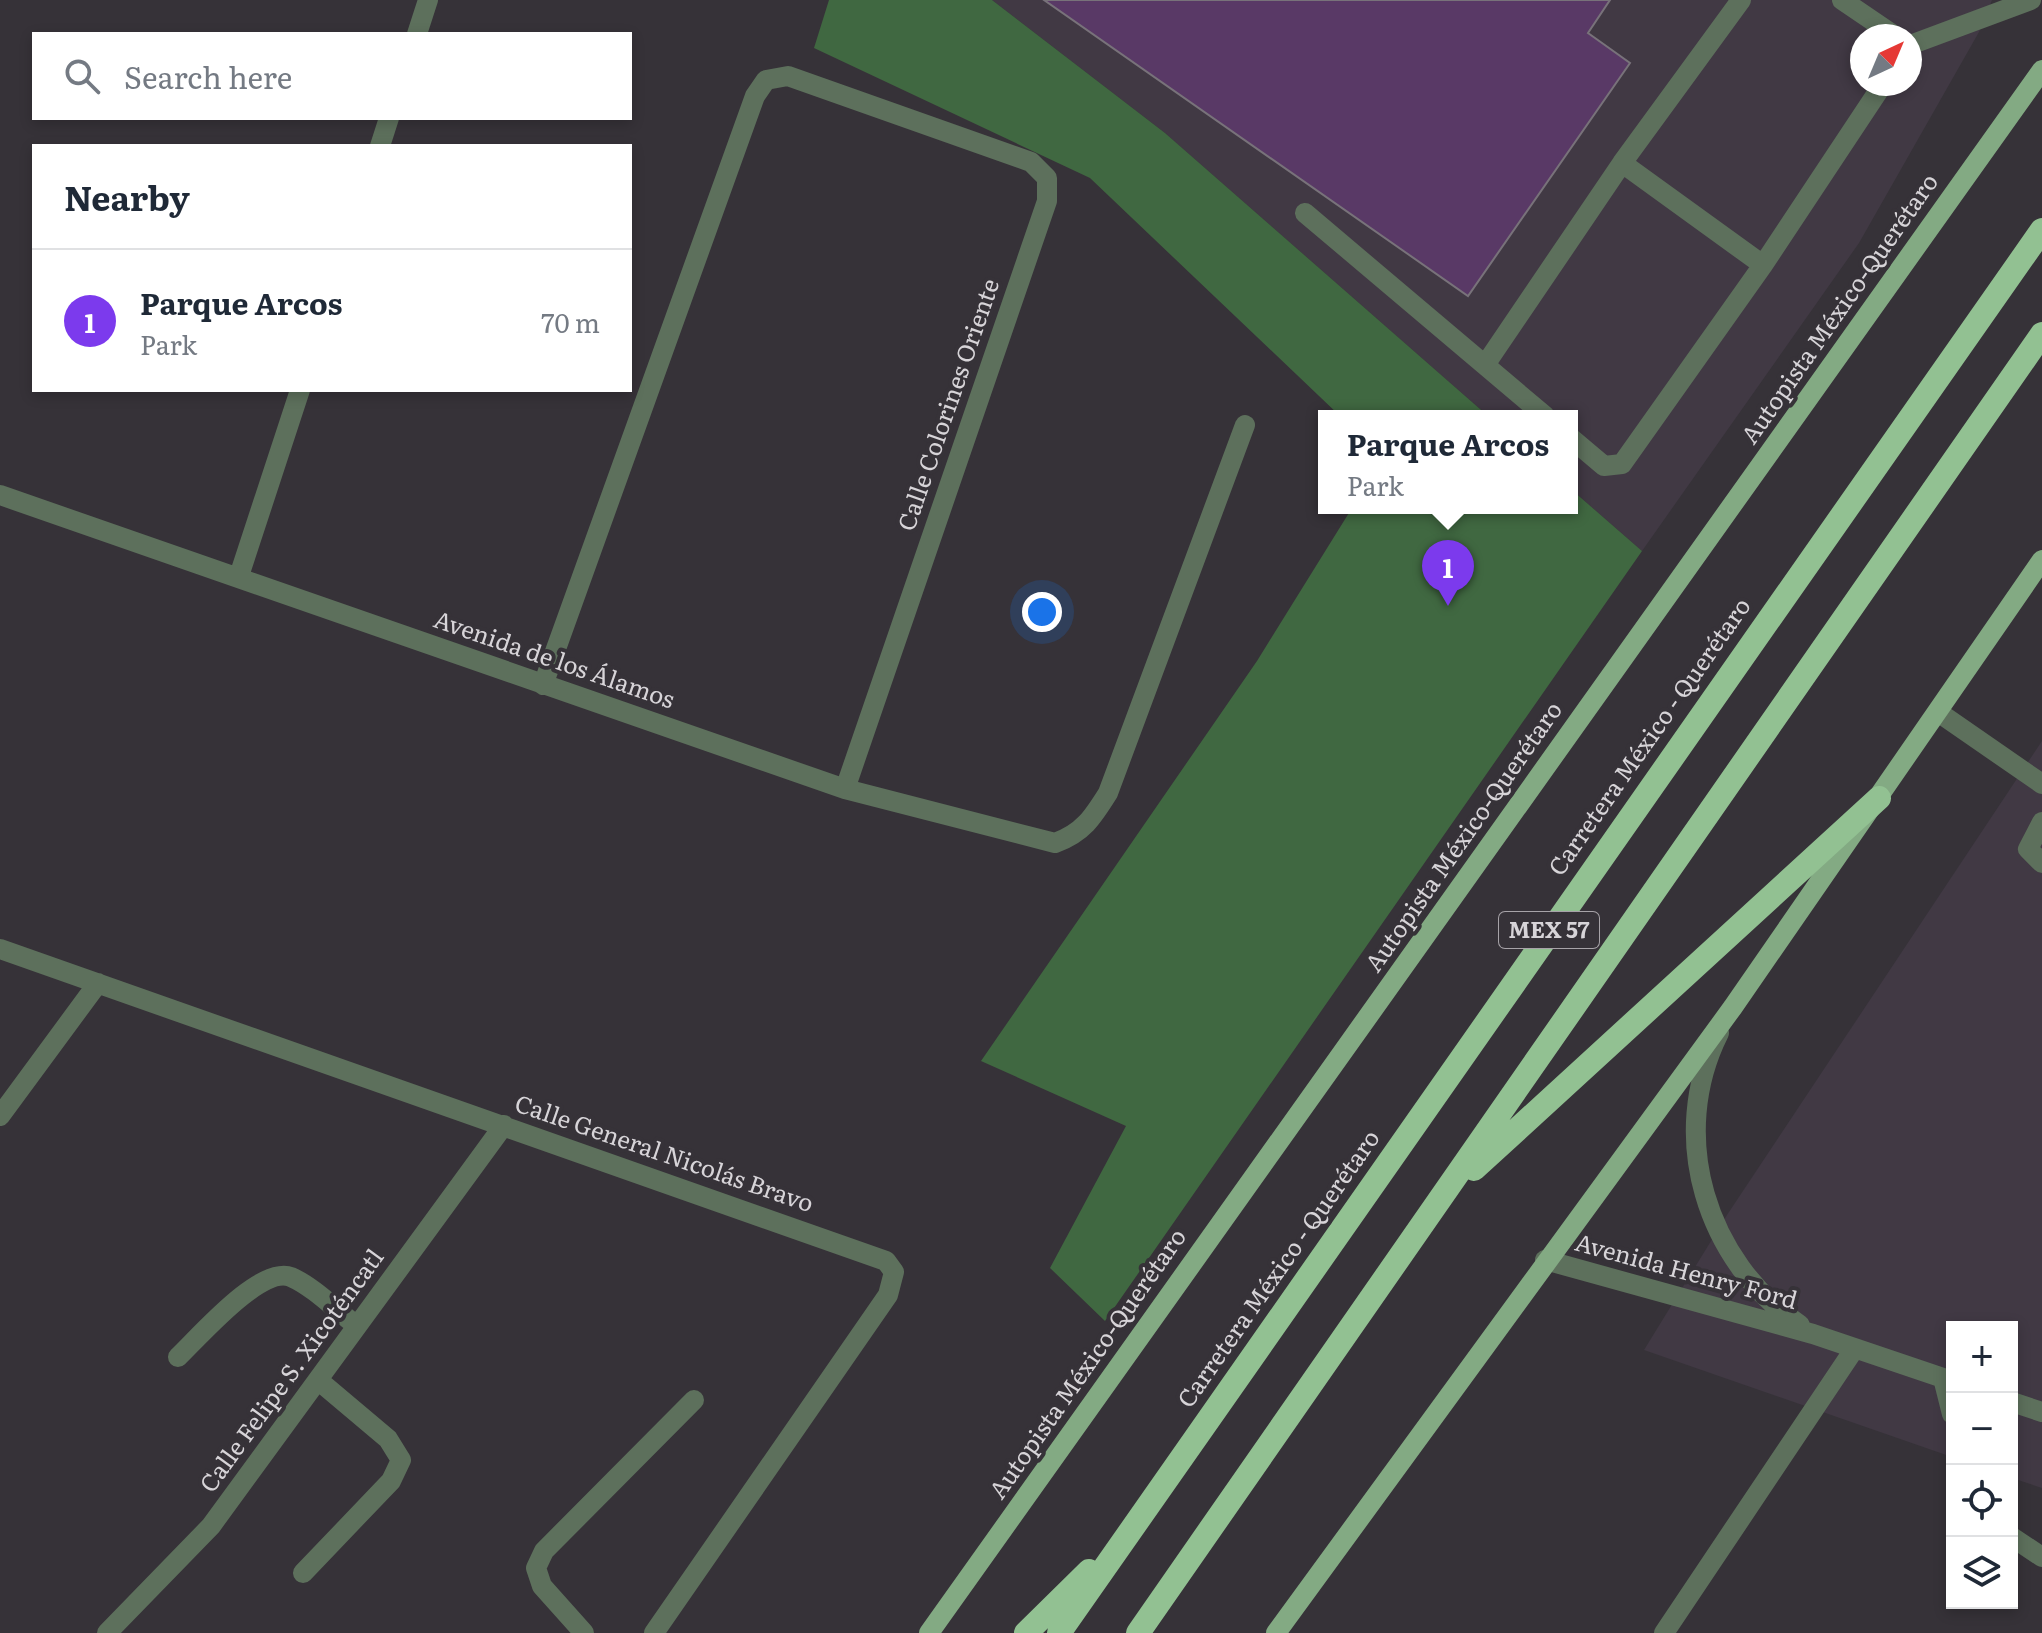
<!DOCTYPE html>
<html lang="en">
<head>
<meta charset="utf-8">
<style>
	body { margin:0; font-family:Literata,serif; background:#f2f2f3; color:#1f2937 }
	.controls { position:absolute; right:24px; bottom:24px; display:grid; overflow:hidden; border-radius:0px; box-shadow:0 4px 12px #0003 }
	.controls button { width:72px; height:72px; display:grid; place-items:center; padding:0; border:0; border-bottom:2px solid #e0e1e3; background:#fff; color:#1f2937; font:40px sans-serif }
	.compass { position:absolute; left:1850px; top:24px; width:72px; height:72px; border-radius:50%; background:#fff; box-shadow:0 4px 12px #0003; rotate:44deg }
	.you { position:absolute; left:1042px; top:612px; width:28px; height:28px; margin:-20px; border:6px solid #fff; border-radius:50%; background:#1a73e8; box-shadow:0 0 0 12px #1a73e833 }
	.badge { display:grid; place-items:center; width:52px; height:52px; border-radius:50%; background:#7c3aed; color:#fff; font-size:26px; font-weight:700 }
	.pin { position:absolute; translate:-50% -66px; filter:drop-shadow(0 2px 4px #0008) }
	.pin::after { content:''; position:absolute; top:42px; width:28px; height:24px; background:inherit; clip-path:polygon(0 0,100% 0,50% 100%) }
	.popup { position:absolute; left:1318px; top:410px; width:260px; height:104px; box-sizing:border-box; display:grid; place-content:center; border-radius:0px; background:#fff; filter:drop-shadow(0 2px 6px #0005); font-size:26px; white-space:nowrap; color:#747a83 }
	.popup b { font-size:30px; color:#1f2937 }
	.popup::after { content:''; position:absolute; left:50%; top:100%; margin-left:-16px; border:16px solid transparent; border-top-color:#fff }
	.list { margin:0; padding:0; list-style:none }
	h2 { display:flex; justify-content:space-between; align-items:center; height:104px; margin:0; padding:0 32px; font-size:34px }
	h2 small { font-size:26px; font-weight:400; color:#747a83 }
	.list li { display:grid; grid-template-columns:52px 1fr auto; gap:24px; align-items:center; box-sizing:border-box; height:144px; padding:0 32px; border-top:2px solid #e0e1e3 }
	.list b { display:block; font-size:30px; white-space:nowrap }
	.list p { margin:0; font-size:26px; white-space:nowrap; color:#747a83 }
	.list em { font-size:26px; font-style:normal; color:#747a83 }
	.icon { flex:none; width:44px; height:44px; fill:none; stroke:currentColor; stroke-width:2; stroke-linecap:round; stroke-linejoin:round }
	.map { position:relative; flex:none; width:2042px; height:1633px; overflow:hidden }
	.search { position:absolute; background:#fff; box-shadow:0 4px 12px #0003; left:32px; top:32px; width:600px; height:88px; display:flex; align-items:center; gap:20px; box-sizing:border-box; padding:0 28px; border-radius:0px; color:#747a83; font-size:30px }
	.panel { position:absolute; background:#fff; box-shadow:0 4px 12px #0003; left:32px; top:144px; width:600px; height:248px; border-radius:0px }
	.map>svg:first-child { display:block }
	.built { fill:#413944; fill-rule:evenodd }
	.green { fill:#406841 }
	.building { fill:#593966; stroke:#78727a; stroke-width:2 }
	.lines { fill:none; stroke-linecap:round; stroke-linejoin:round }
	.minor { stroke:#5d705c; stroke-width:20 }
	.major { stroke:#83aa83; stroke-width:20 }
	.highway { stroke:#92c192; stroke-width:24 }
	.labels { text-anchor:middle; stroke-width:8; stroke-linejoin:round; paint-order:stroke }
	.shield { fill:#363238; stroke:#a7a3a8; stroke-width:2 }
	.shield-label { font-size:22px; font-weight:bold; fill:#d7d4d8 }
	.street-label { font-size:24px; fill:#d7d4d8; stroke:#363238 }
</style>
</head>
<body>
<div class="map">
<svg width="2042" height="1633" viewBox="0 0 2042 1633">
	<rect width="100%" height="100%" fill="#363238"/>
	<path class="built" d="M 992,0 L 1992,0 L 1979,32 L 1859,243 L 1642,551 L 1572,490 L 1572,416 L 1488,416 L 1165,133 ZM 1862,36 L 1910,36 L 1910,84 L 1862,84 Z
		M 2042,741 L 2042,1488 L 2012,1478 L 2012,1327 L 1952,1327 L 1952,1457 L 1644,1350 L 1727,1215 Z"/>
	<path class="green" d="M 829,0 L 992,0 L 1165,133 L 1488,416 L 1340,416 L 1090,178 L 814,48 Z
		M 1572,490 L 1642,551 L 1105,1321 L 1050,1268 L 1126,1126 L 981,1061 L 1257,661 L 1352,508 L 1572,508 Z"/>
	<path class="building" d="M 1044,0 L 1610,0 L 1588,33 L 1630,63 L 1468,296 Z"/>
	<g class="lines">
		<path class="minor" d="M 1842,0 L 1895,36
			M 417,34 L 428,0
			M 1910,45 L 2031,0
			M 380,146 L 389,118
			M 1622,163 L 1763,265
			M 1305,213 L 1545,416
			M 1485,365 L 1622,163 L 1741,0
			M 1572,439 L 1604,466 L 1622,464 L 1763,265 L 1883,84
			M 0,495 L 845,789 L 1055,843 C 1083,833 1093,817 1108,793 L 1245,425
			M 239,576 L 300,390
			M 543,685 L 755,96 L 766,80 L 788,76 L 1031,162 L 1047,178 L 1047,201 L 845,789
			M 1938,712 L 2042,784
			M 2042,822 L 2028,849 L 2042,863
			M 0,949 L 886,1261 L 894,1272 L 888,1295 L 654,1633
			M 1719,1033 C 1667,1136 1706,1262 1800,1325
			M 0,1116 L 98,983
			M 1545,1260 L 1813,1334 L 1952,1381
			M 178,1357 C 200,1336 261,1265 291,1277 C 314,1287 337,1311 357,1326
			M 1943,1378 L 1952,1414
			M 2012,1402 L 2042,1412
			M 2012,1537 L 2042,1557
			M 303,1573 L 391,1481 L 401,1460 L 388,1439 L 318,1380
			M 107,1633 L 211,1526 L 504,1125
			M 584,1633 L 542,1586 L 536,1568 L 544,1551 L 694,1400
			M 1664,1633 L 1855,1348"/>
		<path class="major" d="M 929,1633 L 2042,70
			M 1276,1633 L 1733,1007 L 2042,560"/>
		<path class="highway" d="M 1474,1169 L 1879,798
			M 1026,1633 L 1089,1571
			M 1059,1633 L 2042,230
			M 1138,1633 L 2042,334"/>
	</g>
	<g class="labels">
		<rect class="shield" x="1499" y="912" width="100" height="36" rx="6"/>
		<g class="shield-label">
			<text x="1549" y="938">MEX 57</text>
		</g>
		<g class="street-label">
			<text transform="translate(1840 309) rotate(-55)" y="8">Autopista México-Querétaro</text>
			<text transform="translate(949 405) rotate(-71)" y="8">Calle Colorines Oriente</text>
			<text transform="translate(554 660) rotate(19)" y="8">Avenida de los Álamos</text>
			<text transform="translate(1650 737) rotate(-55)" y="8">Carretera México - Querétaro</text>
			<text transform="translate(1464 837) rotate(-55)" y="8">Autopista México-Querétaro</text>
			<text transform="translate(664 1154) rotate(19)" y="8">Calle General Nicolás Bravo</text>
			<text transform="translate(1279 1269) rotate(-55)" y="8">Carretera México - Querétaro</text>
			<text transform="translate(1686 1272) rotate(15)" y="8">Avenida Henry Ford</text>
			<text transform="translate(1088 1364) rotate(-55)" y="8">Autopista México-Querétaro</text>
			<text transform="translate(292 1371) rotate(-54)" y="8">Calle Felipe S. Xicoténcatl</text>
		</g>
	</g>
</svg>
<div class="controls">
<button>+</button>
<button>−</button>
<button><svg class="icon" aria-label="locate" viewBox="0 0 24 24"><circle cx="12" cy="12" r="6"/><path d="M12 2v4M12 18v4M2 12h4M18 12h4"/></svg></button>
<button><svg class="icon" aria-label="layers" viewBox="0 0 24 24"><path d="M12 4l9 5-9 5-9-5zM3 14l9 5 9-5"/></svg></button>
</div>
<svg class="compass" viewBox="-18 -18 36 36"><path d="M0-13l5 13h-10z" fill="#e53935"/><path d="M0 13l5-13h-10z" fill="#747a83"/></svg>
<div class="you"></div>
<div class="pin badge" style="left:1448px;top:606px">1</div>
<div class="popup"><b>Parque Arcos</b>Park</div>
<div class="search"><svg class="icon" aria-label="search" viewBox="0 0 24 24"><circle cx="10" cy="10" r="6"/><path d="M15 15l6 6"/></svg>Search here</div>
<section class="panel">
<h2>Nearby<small></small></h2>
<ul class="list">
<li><span class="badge">1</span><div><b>Parque Arcos</b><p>Park</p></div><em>70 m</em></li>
</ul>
</section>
</div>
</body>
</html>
